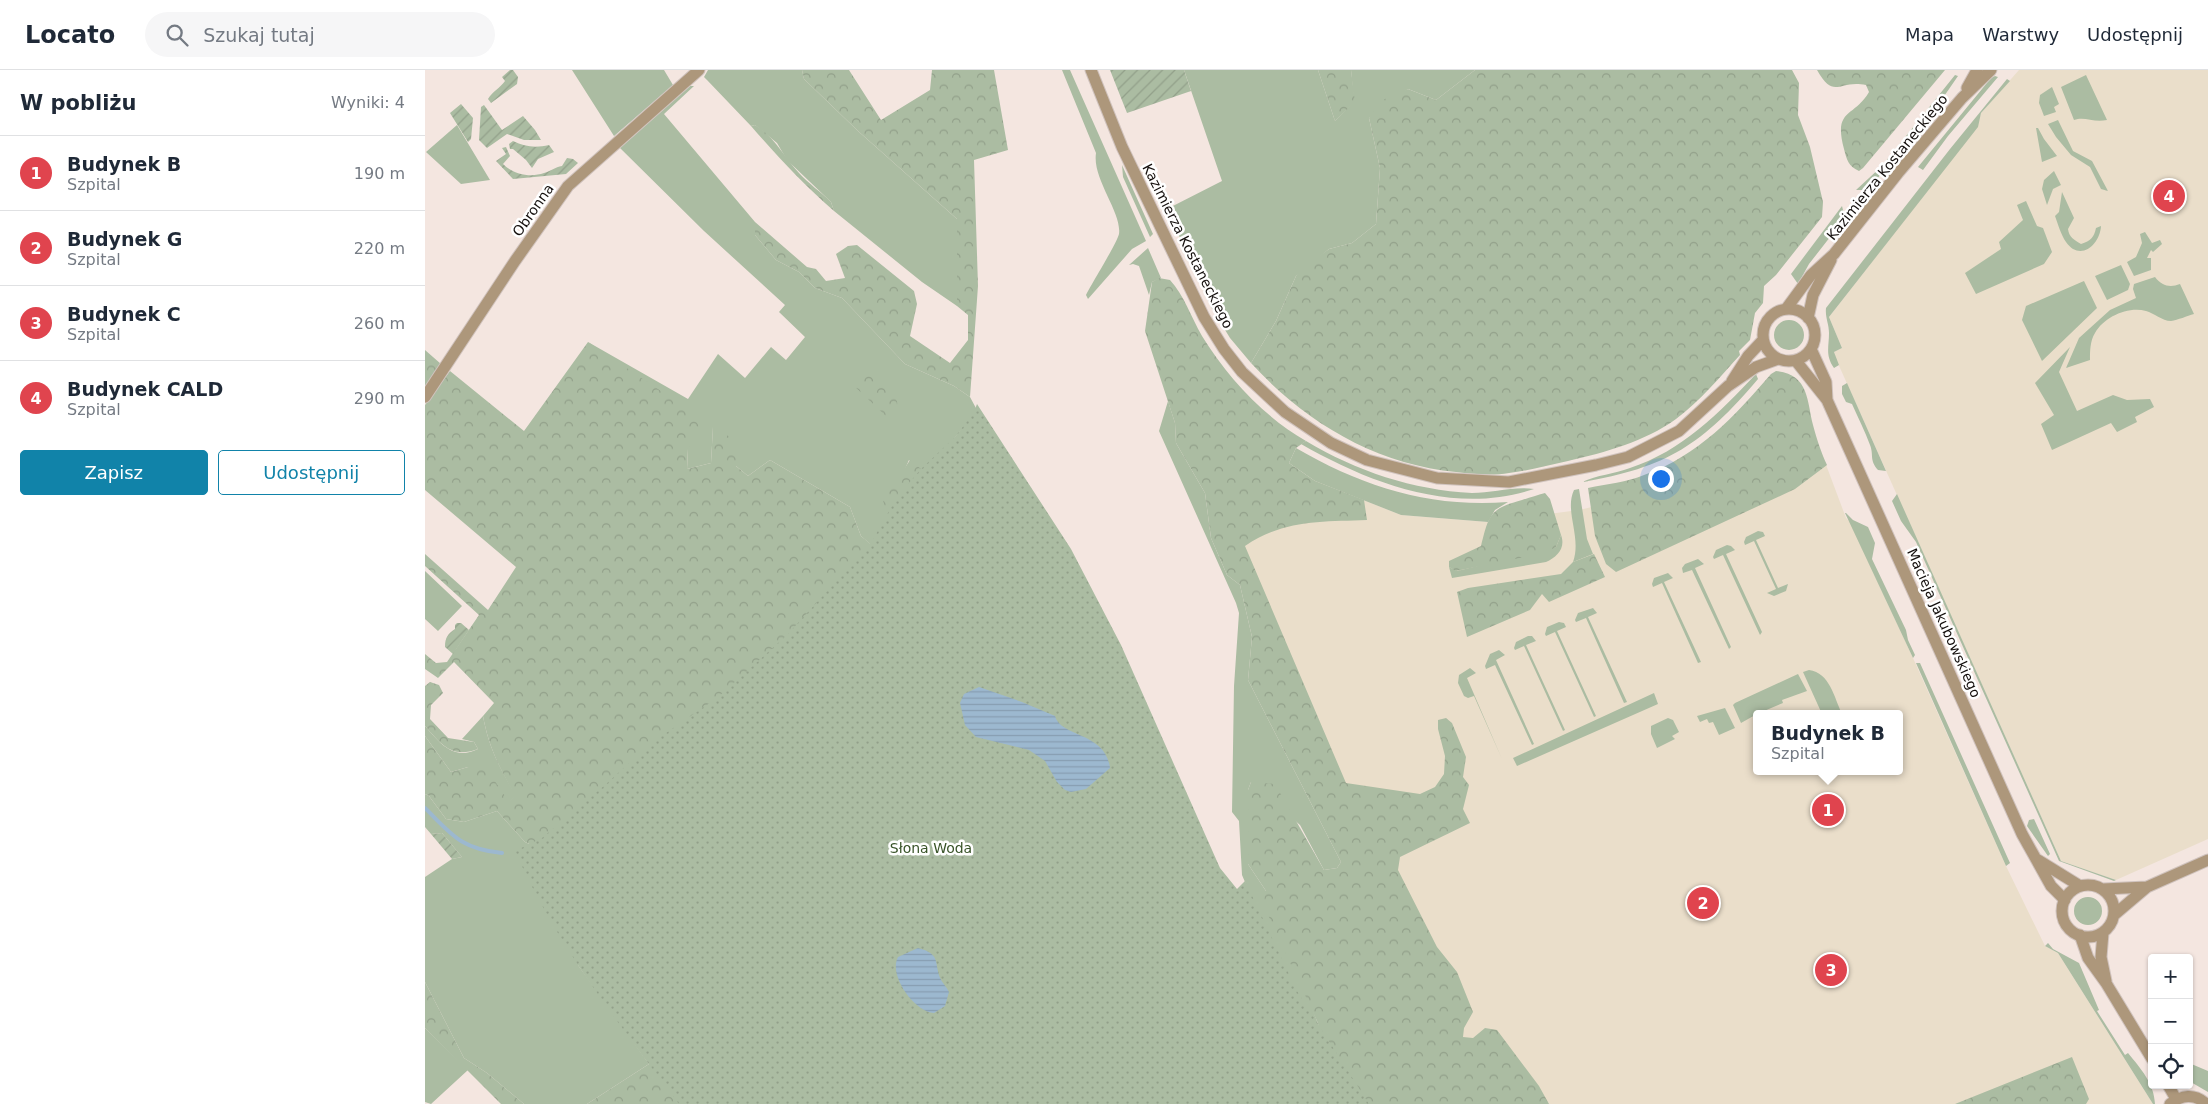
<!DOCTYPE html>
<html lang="pl">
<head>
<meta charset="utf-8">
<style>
	body { margin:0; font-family:"DejaVu Sans",sans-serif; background:#f6f6f7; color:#1f2937 }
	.controls { position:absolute; right:15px; bottom:15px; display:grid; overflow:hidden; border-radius:5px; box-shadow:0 1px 4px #0004 }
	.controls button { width:45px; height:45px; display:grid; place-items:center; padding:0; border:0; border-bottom:1px solid #e0e1e3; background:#fff; color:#1f2937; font:25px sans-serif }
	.you { position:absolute; left:1235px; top:408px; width:18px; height:18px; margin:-12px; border:4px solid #fff; border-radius:50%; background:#1a73e8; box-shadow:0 0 0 8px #1a73e833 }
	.badge { display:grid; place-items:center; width:32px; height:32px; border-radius:50%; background:#1183a9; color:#fff; font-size:16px; font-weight:700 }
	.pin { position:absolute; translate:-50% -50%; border:2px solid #fff; box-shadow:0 1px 5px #0006 }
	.popup { position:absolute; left:1328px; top:640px; width:150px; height:65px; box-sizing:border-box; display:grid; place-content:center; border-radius:5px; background:#fff; filter:drop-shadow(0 1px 4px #0005); font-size:16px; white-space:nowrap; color:#747a83 }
	.popup b { font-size:19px; color:#1f2937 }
	.popup::after { content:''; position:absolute; left:50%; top:100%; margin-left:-10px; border:10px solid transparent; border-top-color:#fff }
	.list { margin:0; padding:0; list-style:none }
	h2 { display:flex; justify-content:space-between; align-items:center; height:65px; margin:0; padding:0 20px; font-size:21px }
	h2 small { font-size:16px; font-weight:400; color:#747a83 }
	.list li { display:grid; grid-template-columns:32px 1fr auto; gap:15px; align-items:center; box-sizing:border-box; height:75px; padding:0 20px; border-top:1px solid #e0e1e3 }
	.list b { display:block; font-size:19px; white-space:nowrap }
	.list p { margin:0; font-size:16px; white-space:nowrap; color:#747a83 }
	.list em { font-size:16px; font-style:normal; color:#747a83 }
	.actions { display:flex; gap:10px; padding:15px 20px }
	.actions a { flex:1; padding:11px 0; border:1px solid #1183a9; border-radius:5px; text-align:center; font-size:18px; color:#1183a9 }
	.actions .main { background:#1183a9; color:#fff }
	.icon { flex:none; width:28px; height:28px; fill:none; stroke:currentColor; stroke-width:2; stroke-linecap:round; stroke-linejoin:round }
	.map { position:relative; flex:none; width:1783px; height:1034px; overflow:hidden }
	header { display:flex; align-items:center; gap:30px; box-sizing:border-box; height:70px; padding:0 25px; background:#fff; border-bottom:1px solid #e0e1e3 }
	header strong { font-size:24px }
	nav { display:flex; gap:28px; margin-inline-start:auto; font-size:18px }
	.search { width:350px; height:45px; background:#f6f6f7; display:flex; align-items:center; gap:12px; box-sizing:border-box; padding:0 18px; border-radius:28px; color:#747a83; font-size:19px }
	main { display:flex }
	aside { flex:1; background:#fff }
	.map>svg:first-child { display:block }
	.medical { fill:#eadeca; fill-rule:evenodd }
	.grass { fill:#abbca2 }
	.forest { fill:url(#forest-crowns) }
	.park { fill:url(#park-dots) }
	.garden { fill:url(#garden-furrows) }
	.water { fill:url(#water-rules) }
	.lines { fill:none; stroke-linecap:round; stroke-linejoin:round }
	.stream { stroke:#9cb8cf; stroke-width:4 }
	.street-casing { stroke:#d0c3be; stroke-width:13 }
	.street { stroke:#ad977b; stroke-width:11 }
	.labels { text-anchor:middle; stroke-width:5; stroke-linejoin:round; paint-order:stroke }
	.street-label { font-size:14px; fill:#130e0c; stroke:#fff }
	.park-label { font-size:14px; fill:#385328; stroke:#fff }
</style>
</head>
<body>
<header>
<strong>Locato</strong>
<div class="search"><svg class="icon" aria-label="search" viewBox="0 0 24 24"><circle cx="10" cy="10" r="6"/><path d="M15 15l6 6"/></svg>Szukaj tutaj</div>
<nav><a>Mapa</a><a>Warstwy</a><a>Udostępnij</a></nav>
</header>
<main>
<aside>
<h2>W pobliżu<small>Wyniki: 4</small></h2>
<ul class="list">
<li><span class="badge" style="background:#e0444e">1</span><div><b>Budynek B</b><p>Szpital</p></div><em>190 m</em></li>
<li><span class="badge" style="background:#e0444e">2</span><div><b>Budynek G</b><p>Szpital</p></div><em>220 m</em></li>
<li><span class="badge" style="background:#e0444e">3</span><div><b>Budynek C</b><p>Szpital</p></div><em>260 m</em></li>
<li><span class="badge" style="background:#e0444e">4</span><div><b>Budynek CALD</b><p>Szpital</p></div><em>290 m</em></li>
</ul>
<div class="actions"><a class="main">Zapisz</a><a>Udostępnij</a></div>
</aside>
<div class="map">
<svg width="1783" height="1034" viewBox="0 0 1783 1034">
	<defs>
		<pattern id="forest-crowns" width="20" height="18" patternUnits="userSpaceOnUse" patternTransform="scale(1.25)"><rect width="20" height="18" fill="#abbca2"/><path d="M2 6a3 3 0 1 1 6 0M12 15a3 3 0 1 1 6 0" fill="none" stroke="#92a08a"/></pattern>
		<pattern id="park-dots" width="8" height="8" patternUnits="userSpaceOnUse" patternTransform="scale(1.25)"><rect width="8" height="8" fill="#abbca2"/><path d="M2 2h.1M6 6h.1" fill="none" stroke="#92a08a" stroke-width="1.8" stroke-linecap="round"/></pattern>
		<pattern id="garden-furrows" width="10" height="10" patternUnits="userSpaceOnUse" patternTransform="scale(1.25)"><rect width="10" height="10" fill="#abbca2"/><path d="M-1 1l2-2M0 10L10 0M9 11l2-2" fill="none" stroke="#92a08a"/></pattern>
		<pattern id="water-rules" width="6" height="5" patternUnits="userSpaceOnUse" patternTransform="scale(1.25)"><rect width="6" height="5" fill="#9cb8cf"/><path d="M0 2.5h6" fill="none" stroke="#869db1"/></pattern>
	</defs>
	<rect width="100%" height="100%" fill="#f4e6e0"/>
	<path class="medical" d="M 1594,0 L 1783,0 L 1783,769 L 1691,810 L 1636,791 L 1411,289 L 1409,282 L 1417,278 L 1404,247 L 1552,57 L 1556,43 Z
		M 771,337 L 890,411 L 976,445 L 1063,452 L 1154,440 L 1397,384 L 1421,448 L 1425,452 L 1488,588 L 1581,796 L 1620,876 L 1633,883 L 1728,1034 L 1053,1034 L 832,519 ZM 1332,644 L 1474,644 L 1474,701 L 1332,701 Z"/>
	<path class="grass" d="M 147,0 L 239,0 L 248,15 L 189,66 Z
		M 283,0 L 377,0 L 379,9 L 433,61 L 532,149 L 532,236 L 497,212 L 409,141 L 406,132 L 362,90 L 352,73 L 330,55 L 326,56 L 282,10 L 279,7 Z
		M 637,0 L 645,0 L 721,171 L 707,179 L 663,229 L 661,225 C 667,213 692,173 694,164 C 697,142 667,109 671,83 Z
		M 759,0 L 893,0 L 910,51 L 929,32 L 926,0 L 1050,0 L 1011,30 L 983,19 L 944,48 L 955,98 L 951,154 L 927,173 L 904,179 L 871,206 L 851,251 L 826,293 L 805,268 L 786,237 L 742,139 L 797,111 Z
		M 1530,5 L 1533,6 L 1513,35 L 1447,115 L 1439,120 L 1431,120 L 1457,96 Z
		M 1661,5 L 1682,50 C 1668,53 1660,46 1649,50 L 1636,17 Z
		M 1570,6 L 1573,7 L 1523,66 L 1498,100 L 1493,97 L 1566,8 Z
		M 1582,9 L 1585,11 L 1556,43 L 1553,57 L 1404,247 L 1417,278 L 1409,282 L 1414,295 L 1409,298 C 1400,285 1404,277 1404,263 C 1404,254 1400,247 1401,238 L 1525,79 Z
		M 265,16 L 269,16 L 239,44 L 330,152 L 330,165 L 351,190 L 374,202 L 390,218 L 417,228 L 480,294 L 529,316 L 545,327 L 552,340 L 500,405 L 484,390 L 479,401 L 475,481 L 467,493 L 436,466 L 425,437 L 345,390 L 323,406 L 311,396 L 288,357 L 286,393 L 262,399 L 263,379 L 163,272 L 263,329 L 293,284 L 320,308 L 346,277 L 361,290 L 380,267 L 354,242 L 360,235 L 279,161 L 195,78 Z
		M 1627,17 L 1634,34 L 1629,37 L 1631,42 L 1619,46 L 1614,33 L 1615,25 Z
		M 1633,50 L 1648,81 L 1667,91 L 1683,121 L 1676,119 L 1665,97 L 1646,85 L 1631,67 L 1623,54 Z
		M 32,55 L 65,110 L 36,114 L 1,82 Z
		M 1611,58 L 1613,58 L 1619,69 L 1632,86 L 1617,92 Z
		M 697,95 L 728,164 L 725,167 L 698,107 Z
		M 1629,101 L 1636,115 L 1628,119 L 1622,135 L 1617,119 L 1619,110 Z
		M 1637,122 L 1649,148 L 1643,159 C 1644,167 1649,170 1656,174 C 1666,171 1669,167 1671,158 L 1676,156 C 1675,175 1655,192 1641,172 C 1636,165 1633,154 1630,146 L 1634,142 Z
		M 1601,131 L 1612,156 L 1618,158 L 1627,182 L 1619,194 L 1551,224 L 1540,203 L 1576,179 L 1574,172 L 1598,150 L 1592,135 Z
		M 1417,136 L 1419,144 L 1416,153 L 1384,194 L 1373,214 L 1366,204 Z
		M 1720,162 L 1727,173 L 1735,170 L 1737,174 L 1728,182 L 1726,180 L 1722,188 L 1726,188 L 1726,200 L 1709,206 L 1702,192 L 1711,187 L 1717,173 L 1715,164 Z
		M 723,178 L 736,208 L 727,212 L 724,225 L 714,196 L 708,194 L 704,195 Z
		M 1696,195 L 1705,214 L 1703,220 L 1682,230 L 1670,206 Z
		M 1730,207 C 1737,216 1745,218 1755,214 L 1769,244 C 1762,246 1753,250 1746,251 C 1737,251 1729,243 1721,241 C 1703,236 1679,247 1670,263 C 1665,271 1665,281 1665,290 L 1641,298 L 1654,268 L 1685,240 L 1711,228 L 1708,219 L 1709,214 Z
		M 1659,211 L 1672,238 L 1617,291 L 1597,250 L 1601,236 Z
		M1349 265a15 15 0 1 1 30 0a15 15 0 1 1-30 0Z
		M 1645,277 L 1634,302 L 1652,341 L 1688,325 L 1702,330 L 1725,329 L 1729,337 L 1710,347 L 1712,352 L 1692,362 L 1686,353 L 1627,380 L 1616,354 L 1629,345 L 1610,313 Z
		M 1331,304 L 1333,309 C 1278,374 1242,398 1157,412 C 1172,405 1189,404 1205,398 C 1257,381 1294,343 1331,304 Z
		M 1422,313 L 1461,401 L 1453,400 C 1444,390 1449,385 1445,375 C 1440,361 1433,348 1427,334 L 1421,332 L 1417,324 L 1417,316 Z
		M 743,331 L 750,353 L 751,373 L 780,423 L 786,468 L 802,505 L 815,515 L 827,567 L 823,610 L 916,792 L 912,798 L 899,800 L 875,755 L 826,712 L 823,720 L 823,794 L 841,821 L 892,951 L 905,990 L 836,850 L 817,805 L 814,751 L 807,742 L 809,616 L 814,543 L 811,533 L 734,361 Z
		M 881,371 C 931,401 988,420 1047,423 C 1067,423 1089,416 1109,419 C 1030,446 944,413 876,374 Z
		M 871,378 C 938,417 1005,438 1083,432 L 1070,440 L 1063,452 L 976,445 L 890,411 L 864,393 Z
		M 1154,419 L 1162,469 L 1168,484 L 1148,492 C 1157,467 1139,441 1149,420 Z
		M 1472,424 L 1636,791 L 1691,810 L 1689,811 L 1634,791 L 1491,472 L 1476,451 L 1467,431 Z
		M 1420,443 L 1421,443 L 1428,450 L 1443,457 L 1450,473 L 1447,489 L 1481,560 L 1483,570 L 1490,585 L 1488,588 Z
		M 1333,461 L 1338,462 L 1340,466 L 1331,470 L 1353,518 L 1363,514 L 1361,521 L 1349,526 L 1342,523 L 1351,519 L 1329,471 L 1320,475 L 1319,472 L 1321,467 Z
		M 1136,465 C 1141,478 1132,487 1121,492 L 1027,508 L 1024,497 L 1032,501 L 1131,477 Z
		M 1302,475 L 1306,476 L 1310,480 L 1301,484 L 1337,562 L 1335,565 L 1298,485 L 1289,489 L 1288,487 L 1291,480 Z
		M 1273,489 L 1279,494 L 1270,498 L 1306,577 L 1304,579 L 1267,500 L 1258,503 L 1257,498 L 1260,494 Z
		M 0,501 L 37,536 L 13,561 L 0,549 Z
		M 1243,503 L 1248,508 L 1239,512 L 1276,592 L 1273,593 L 1237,513 L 1228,517 L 1227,514 L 1229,508 Z
		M 1168,538 L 1172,543 L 1163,547 L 1202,632 L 1199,633 L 1161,548 L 1151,552 L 1150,550 L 1153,543 Z
		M 1134,552 L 1139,553 L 1141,557 L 1132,561 L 1171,646 L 1169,647 L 1130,562 L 1121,566 L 1120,564 L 1122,557 Z
		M 1103,566 L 1107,566 L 1111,571 L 1101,575 L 1140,660 L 1138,661 L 1099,576 L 1090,580 L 1089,578 L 1091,572 Z
		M 1074,580 L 1080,585 L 1071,590 L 1109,674 L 1107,675 L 1070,595 L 1061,599 L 1060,596 L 1065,584 Z
		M 1491,593 L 1495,593 L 1585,793 L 1581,796 Z
		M 1045,598 L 1051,603 L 1042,608 L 1077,689 L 1049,626 L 1043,628 L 1039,626 L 1033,613 L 1034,605 Z
		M 1384,600 C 1405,603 1409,627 1417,644 L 1397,644 L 1378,602 Z
		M 1373,604 L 1382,621 L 1357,630 L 1358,633 L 1332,644 L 1316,653 L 1308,635 L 1310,633 Z
		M 1229,623 L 1233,634 L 1092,696 L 1088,688 Z
		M 1300,638 L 1310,658 L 1294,665 L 1288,652 L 1284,653 L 1282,649 L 1275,652 L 1272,646 Z
		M 58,646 C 63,675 75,700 91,725 L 84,733 L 43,697 L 26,702 L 0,666 L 0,656 C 15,673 28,691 53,679 L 49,672 L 37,669 Z
		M 1243,648 L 1248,650 L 1254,662 L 1247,666 L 1250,669 L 1232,678 L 1226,664 L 1226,656 Z
		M 0,724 L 4,726 L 21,749 L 39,752 L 72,741 L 100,772 L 181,809 L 153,895 L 224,994 L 162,1034 L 99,1034 L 62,1003 L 39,988 L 0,912 L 0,807 L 27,789 L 37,787 L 17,763 L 6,764 L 0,757 Z
		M 1609,749 L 1625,784 L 1623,786 L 1602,756 L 1604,750 Z
		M1649 841a14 14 0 1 1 28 0a14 14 0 1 1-28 0Z
		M 1623,873 L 1628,879 L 1654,893 L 1674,940 L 1672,941 L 1700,985 L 1703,983 C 1716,999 1729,1013 1730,1034 L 1728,1034 L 1633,883 L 1620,876 Z
		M 0,958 L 43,1000 L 6,1034 L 0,1032 Z
		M 1764,993 L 1783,1001 L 1783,1022 L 1764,1011 Z"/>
	<path class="forest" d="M 377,0 L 424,0 L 456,50 L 505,20 L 507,0 L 569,0 L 583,80 L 549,90 L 553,216 L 545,327 L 529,316 L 480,294 L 417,228 L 390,218 L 374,202 L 351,190 L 330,165 L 330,152 L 382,197 L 391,199 L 401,211 L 420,208 L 411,184 L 423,176 L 432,175 L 489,221 L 492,234 L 485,266 L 525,293 L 543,270 L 543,245 L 532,236 L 532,149 L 433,61 L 379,9 Z
		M 893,0 L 926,0 L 930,32 L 910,51 Z
		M 1050,0 L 1367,0 L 1374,13 L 1373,45 L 1385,77 L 1398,132 L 1397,147 L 1351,205 L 1339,216 L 1338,233 L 1330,243 L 1325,270 L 1314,281 L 1315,285 C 1295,307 1275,331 1251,349 C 1219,372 1181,382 1143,391 C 1123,395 1103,401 1084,403 C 1067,406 1048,404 1031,402 C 950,394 880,352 826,293 L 851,251 L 871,206 L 876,199 L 904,179 L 927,173 L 951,154 L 955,98 L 944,48 L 955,31 L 983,19 L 1011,30 Z
		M 1392,0 L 1520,0 L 1438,98 L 1434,101 C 1423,96 1422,90 1419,79 C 1408,38 1429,48 1444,22 L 1441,15 C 1413,9 1410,31 1392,0 Z
		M 330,55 C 350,67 358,86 374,103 C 384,114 396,122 406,132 L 409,141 C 379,115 352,86 326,56 Z
		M 734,208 L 745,210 C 759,225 766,247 777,266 C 803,308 838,346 881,371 L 871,378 L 864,393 L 890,411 L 939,430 L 942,450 C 897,452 860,449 820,476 L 921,713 L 995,724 L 1010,717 L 1019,704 L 1020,686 L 1013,659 L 1013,650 L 1021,648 L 1027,653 L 1041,687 L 1038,707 L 1044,715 L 1038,739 L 1045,753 L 975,787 L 973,800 L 1012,877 L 1032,902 L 1048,942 L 1039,958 L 1038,967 L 1048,968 L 1060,958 L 1072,960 L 1114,1016 L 1124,1034 L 926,1034 L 905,990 L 892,951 L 838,834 L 841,821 L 823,794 L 823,720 L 826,712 L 850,714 L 899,800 L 912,798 L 916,792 L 823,610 L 827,567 L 815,515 L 802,505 L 786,468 L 780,423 L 751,373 L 750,353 L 720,261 L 727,212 Z
		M 163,272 L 279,350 L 263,379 L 262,399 L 286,393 L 288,356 L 311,371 L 311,396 L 323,406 L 345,390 L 425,437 L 436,466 L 467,492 L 475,481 L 458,431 L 485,390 L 496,399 L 624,1034 L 162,1034 L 224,994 L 153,895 L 181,809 L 100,772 L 72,741 L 39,752 L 21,749 L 4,726 L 0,724 L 0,666 L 26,702 L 43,697 L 61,698 L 84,732 L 90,725 C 75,700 63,675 58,646 L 69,633 L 29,592 L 13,608 L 0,599 L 0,584 L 11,593 L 22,592 L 54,545 L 0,496 L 0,484 L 63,540 L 91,497 L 0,420 L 0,335 L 25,301 L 99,361 Z
		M 0,280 L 16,294 L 0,319 Z
		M 448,299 L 472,331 L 473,342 L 464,349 L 427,314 L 437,301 Z
		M 1351,301 C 1384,304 1382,331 1388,355 C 1392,370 1396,382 1402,395 L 1370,419 L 1191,502 L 1181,494 L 1170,466 L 1163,418 C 1182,414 1202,412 1219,405 C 1273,386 1310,346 1346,304 Z
		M 1120,423 L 1125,429 L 1136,465 L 1131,477 L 1119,483 L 1031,501 L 1024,497 L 1024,491 L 1056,476 C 1064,445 1064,439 1097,430 C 1104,428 1112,425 1120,423 Z
		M 1169,484 L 1180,507 L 1124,532 L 1117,524 L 1105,540 L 1042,567 L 1032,522 L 1043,518 L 1136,504 L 1148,492 Z
		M 5,612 L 14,615 L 18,623 L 6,635 L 5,649 L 23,668 L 49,672 L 53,679 C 26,689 16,674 0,656 L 0,616 Z
		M 0,912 L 39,988 L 62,1003 L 99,1034 L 76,1034 L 0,958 Z
		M 1647,987 L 1664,1029 L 1661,1034 L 1530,1034 Z"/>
	<path class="park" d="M 552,334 L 646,479 L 696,575 L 795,798 L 812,819 L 820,811 L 872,921 L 944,1034 L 254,1034 C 194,954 130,873 90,781 L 117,768 L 180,715 L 225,674 L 292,628 L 362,565 L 446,473 L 472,427 L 496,399 L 530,367 L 549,342 Z"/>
	<path class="garden" d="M 85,0 L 88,0 L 93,7 L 92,14 L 66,33 L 63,29 C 67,22 75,18 80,11 L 77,7 Z
		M 685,0 L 759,0 L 766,21 L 702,43 Z
		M 36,34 L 48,48 L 46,69 L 43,72 L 25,43 Z
		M 59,35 L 77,60 L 98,46 L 110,60 L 116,70 L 99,70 L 82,64 L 62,78 L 54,70 L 56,37 Z
		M 88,71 C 100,77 111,78 124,75 L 129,82 L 113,89 L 107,98 L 101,90 L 88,79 L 85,79 L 84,74 Z
		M 81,77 L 85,86 L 78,94 C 88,104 105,108 119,103 C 126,101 130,97 137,96 L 142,88 L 148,89 L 153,93 L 141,104 L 88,109 L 71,91 L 81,84 L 77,78 Z
		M 32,553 L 36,553 L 44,560 L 28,584 L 20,577 C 20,567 23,564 30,559 L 30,555 Z
		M 17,763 L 37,787 L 27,789 L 6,764 Z"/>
	<path class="water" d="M 554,617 L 597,632 L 630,646 C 635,667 681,662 685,698 L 661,719 L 646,722 L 640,720 L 632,712 L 620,691 L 604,680 L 551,667 L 540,655 L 535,633 L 539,624 Z
		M 493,878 C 516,884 509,892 515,908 C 517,913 522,917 524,922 L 520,936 L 509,943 C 489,942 463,905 473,887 Z"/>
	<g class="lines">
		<path class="stream" d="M 0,738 C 27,765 36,779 77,783"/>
		<defs>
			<path id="street" d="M 666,0 L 697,77 L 779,247 L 799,279 L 817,302 L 860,342 L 906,373 L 942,390 L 1012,408 L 1084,412 L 1171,395 L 1203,387 L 1254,361 L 1303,316 L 1331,297 L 1353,289
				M 1542,18 L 1552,0
				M 1361,239 L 1386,205 L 1409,184 L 1473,103 L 1537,28 L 1566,0
				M1338 265a26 26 0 1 1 52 0a26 26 0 1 1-52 0Z
				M 1383,248 L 1388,225 L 1406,190
				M 1386,279 L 1401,312 L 1402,330
				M 1371,291 L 1402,330 L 1597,764 L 1626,816 L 1640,830
				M 1307,311 L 1323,286 L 1338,270
				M 0,327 L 90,191 L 143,116 L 274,0
				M 1613,790 L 1655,816
				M1637 841a26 26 0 1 1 52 0a26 26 0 1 1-52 0Z
				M 1678,819 L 1722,817 L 1783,790
				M 1689,845 L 1722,817
				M 1678,863 L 1676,887 L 1681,911
				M 1655,865 L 1663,888 L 1681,913 L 1727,989
				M 1743,1015 L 1751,1029
				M 1745,1034 C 1756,1025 1770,1023 1781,1034"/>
		</defs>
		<use href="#street" class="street-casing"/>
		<use href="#street" class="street"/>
	</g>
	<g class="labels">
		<g class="street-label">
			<text transform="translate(1462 97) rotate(-51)" y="5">Kazimierza Kostaneckiego</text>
			<text transform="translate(108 140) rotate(-55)" y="5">Obronna</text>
			<text transform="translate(763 176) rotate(63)" y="5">Kazimierza Kostaneckiego</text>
			<text transform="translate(1519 553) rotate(66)" y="5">Macieja Jakubowskiego</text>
		</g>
		<g class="park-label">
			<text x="506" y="783">Słona Woda</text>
		</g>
	</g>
</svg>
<div class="controls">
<button>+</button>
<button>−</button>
<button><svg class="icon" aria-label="locate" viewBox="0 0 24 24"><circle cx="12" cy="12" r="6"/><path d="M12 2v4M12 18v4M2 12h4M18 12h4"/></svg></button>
</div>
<div class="you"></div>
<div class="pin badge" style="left:1403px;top:740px;background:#e0444e">1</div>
<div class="popup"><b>Budynek B</b>Szpital</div>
<div class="pin badge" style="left:1278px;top:833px;background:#e0444e">2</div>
<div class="pin badge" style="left:1406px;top:900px;background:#e0444e">3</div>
<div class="pin badge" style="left:1744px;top:126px;background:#e0444e">4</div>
</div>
</main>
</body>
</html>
